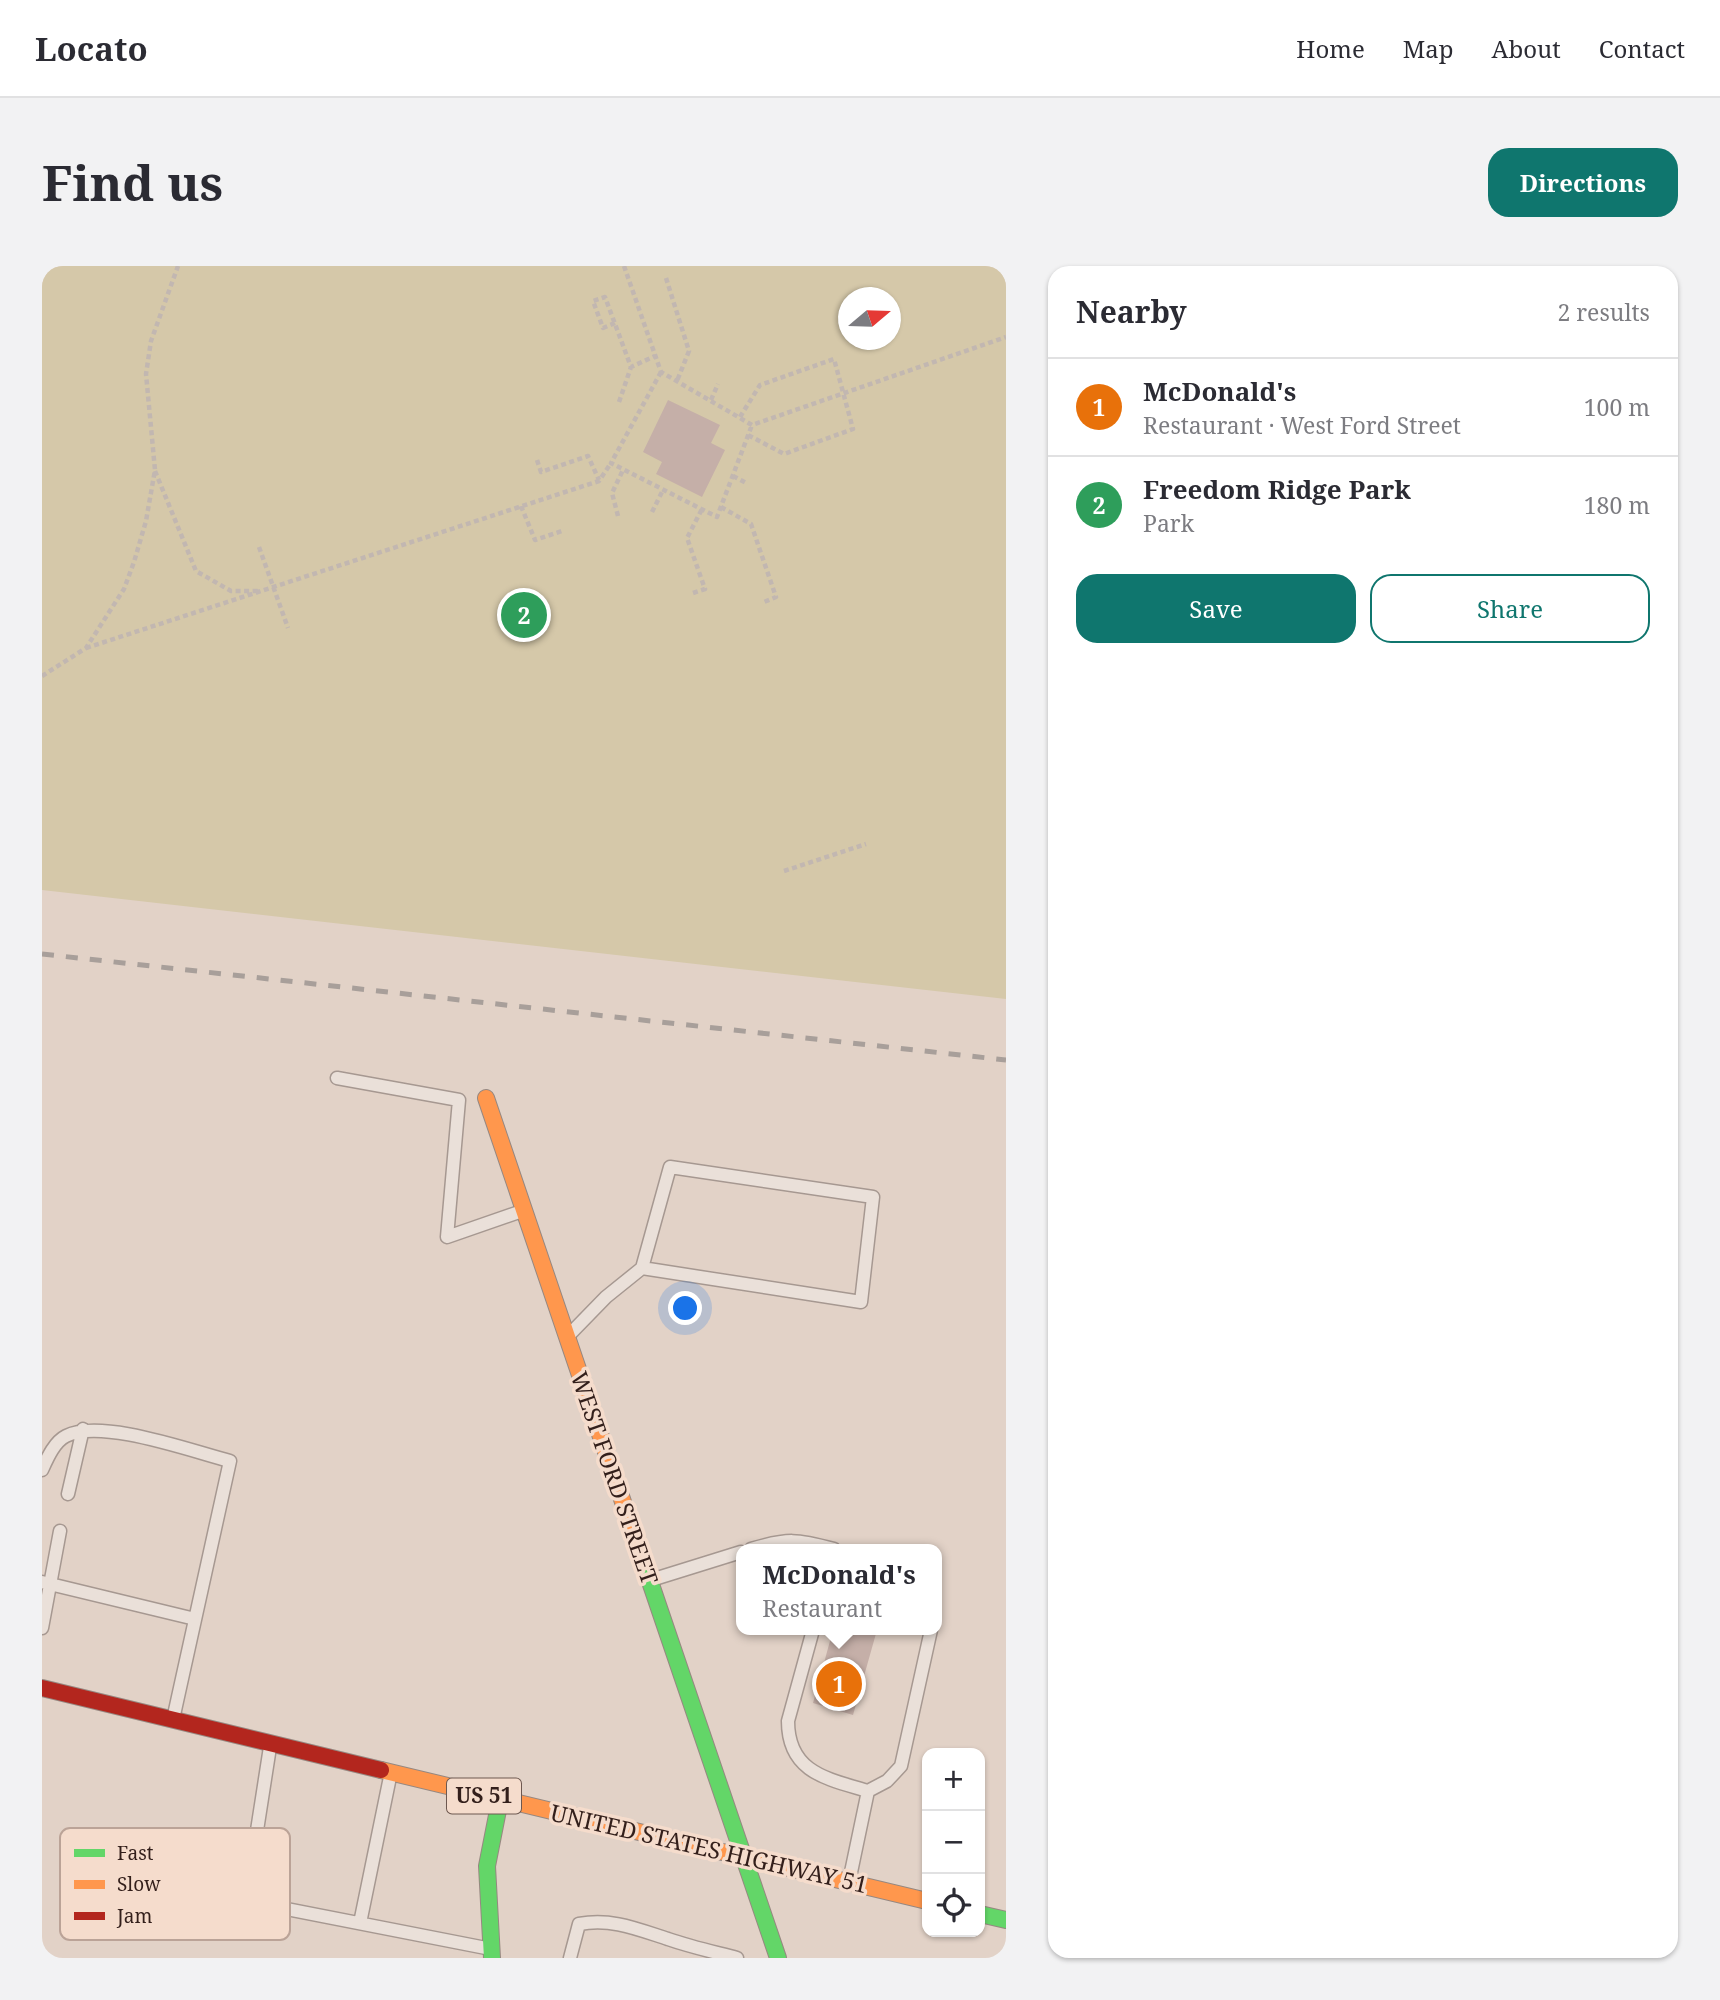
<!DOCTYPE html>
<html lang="en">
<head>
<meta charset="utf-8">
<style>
	body { margin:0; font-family:"Noto Serif",serif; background:#f2f2f3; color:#2b2b33 }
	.controls { position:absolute; right:21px; bottom:21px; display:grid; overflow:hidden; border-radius:14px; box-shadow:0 2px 5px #0004 }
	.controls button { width:63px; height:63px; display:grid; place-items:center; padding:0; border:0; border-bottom:2px solid #e1e1e2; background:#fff; color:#2b2b33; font:35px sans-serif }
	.compass { position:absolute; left:796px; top:21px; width:63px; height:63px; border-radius:50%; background:#fff; box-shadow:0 2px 5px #0004; rotate:71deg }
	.you { position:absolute; left:644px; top:1043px; width:24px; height:24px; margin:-18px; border:5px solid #fff; border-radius:50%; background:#1a73e8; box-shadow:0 0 0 10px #1a73e833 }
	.badge { display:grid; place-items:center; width:46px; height:46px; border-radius:50%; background:#0f766e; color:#fff; font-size:23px; font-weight:700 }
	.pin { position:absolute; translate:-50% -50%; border:4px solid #fff; box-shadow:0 2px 7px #0006 }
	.popup { position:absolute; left:694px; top:1278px; width:206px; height:91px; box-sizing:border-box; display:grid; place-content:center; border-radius:14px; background:#fff; filter:drop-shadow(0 2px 5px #0005); font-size:23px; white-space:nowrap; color:#7c7c81 }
	.popup b { font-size:26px; color:#2b2b33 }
	.popup::after { content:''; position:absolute; left:50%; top:100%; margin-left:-14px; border:14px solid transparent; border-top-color:#fff }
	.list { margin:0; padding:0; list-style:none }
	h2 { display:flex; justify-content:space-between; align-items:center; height:91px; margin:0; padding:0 28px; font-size:30px }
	h2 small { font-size:23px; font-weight:400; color:#7c7c81 }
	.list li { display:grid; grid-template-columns:46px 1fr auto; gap:21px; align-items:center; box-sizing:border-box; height:98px; padding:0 28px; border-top:2px solid #e1e1e2 }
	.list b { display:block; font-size:26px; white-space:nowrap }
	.list p { margin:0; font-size:23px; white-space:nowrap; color:#7c7c81 }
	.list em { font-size:23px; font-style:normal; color:#7c7c81 }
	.actions { display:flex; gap:14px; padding:21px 28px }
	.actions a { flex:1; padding:16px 0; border:2px solid #0f766e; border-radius:21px; text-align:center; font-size:24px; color:#0f766e }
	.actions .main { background:#0f766e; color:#fff }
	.icon { flex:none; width:38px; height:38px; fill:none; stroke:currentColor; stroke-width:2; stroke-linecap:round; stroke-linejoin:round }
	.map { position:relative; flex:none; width:964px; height:1692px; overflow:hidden; border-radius:21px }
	header { display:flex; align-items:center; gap:42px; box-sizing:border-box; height:98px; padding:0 35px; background:#fff; border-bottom:2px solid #e1e1e2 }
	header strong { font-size:33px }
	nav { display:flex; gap:38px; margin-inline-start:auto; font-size:24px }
	.intro { display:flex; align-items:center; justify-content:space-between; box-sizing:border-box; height:168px; padding:0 42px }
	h1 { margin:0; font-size:49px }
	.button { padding:18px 32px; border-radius:21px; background:#0f766e; color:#fff; font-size:24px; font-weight:700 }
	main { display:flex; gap:42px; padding:0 42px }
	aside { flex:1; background:#fff; border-radius:21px; box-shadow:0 2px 5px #0004 }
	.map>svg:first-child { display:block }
	.park { fill:#d5c8a9; fill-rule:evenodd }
	.building { fill:#c5afa8 }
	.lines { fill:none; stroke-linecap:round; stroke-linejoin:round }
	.lane-casing { stroke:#a69891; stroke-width:15 }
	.fast-casing { stroke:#968881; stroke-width:18 }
	.slow-casing { stroke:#968881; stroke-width:18 }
	.jam-casing { stroke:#968881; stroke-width:18 }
	.path { stroke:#c2b7b1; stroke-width:4.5; stroke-dasharray:5 3.5; stroke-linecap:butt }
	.lane { stroke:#eae0d9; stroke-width:12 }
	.fast { stroke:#63d668; stroke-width:16 }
	.slow { stroke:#ff974d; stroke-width:16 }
	.jam { stroke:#b3261e; stroke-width:16 }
	.rail { stroke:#a89f9a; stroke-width:5; stroke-dasharray:12 12; stroke-linecap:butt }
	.labels { text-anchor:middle; stroke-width:7; stroke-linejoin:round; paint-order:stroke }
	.shield { fill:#f5dccc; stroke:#6d5850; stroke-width:2 }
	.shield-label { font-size:21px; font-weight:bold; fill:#331f1b }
	.street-label { font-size:23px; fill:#331f1b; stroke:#f5dccc }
	.key { fill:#f5dccc; stroke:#bba397; stroke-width:2 }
	.key-label { font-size:19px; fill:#331f1b }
</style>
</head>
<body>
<header>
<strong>Locato</strong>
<nav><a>Home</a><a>Map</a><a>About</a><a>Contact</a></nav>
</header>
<div class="intro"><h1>Find us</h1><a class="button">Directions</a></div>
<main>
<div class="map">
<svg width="964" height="1692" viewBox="0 0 964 1692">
	<rect width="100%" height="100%" fill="#e2d2c7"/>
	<path class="park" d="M 0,0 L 964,0 L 964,733 L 0,624 ZM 806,32 L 848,32 L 848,74 L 806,74 Z"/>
	<path class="building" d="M 626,134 L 678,159 L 669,177 L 683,184 L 660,231 L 614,208 L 620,196 L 601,186 Z
		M 791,1364 L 835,1364 L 811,1449 L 771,1437 Z"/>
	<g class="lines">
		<defs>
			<path id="lane" d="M 295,812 L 417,834 L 405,971 L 480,945
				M 527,1069 L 564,1031 L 600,1002 L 628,901 L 831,931 L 819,1036 L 600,1002
				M 0,1204 C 5,1193 12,1176 24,1170 C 59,1152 149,1185 188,1195 L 132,1449
				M 26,1228 L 41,1163
				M 709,1283 C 746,1272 755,1273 792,1283
				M 609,1314 L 699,1286
				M 0,1316 L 153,1353
				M 0,1362 L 18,1265
				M 771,1364 L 746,1455 C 746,1507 786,1513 826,1525 L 845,1515 L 859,1500 L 889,1364
				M 228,1481 L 204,1635 L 449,1683
				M 808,1611 L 826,1525
				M 318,1657 L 348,1511
				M 528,1692 L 537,1658 C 570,1652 595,1663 626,1673 C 649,1681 672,1686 695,1692"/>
			<path id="fast" d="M 600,1292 L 736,1692
				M 938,1648 L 964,1654
				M 450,1692 L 445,1600 L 458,1534"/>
			<path id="slow" d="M 444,832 L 600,1292
				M 339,1504 L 885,1635"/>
			<path id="jam" d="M 0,1422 L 339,1504"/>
		</defs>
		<use href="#lane" class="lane-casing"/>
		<use href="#fast" class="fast-casing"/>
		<use href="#slow" class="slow-casing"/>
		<use href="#jam" class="jam-casing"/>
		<path class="path" d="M 582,0 L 619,106 L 710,159 L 964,71
			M 624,12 L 647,85 L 635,115
			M 573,57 L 561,62 L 551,35 L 563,31 L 589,101 L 613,90
			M 619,106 L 569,197 L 675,251 L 710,159
			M 669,134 L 676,118
			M 577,136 L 589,101
			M 698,151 L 718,119 L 792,93 L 811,163 L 742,188 L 706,169
			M 495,194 L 499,206 L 546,190 L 557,214
			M 113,205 L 154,305 L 189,325 L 217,325
			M 691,210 L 706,218
			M 479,240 L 493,274 L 520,265
			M 679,241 L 709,258 L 734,331 L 722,336
			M 610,246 L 621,224
			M 576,250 L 570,227 L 581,204
			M 217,281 L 246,362
			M 651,327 L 663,323 L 645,272 L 660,243
			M 44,382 L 557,215 L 569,197
			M 0,410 L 44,382 L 82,323 L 92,296 L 104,255 L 113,204 L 104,108 L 109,75 L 136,0
			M 742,605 L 824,578"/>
		<use href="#lane" class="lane"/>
		<use href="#fast" class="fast"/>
		<use href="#slow" class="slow"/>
		<use href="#jam" class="jam"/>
		<path class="rail" d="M 0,688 L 964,794"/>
	</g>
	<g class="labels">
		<rect class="shield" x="405" y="1512.5" width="74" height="35" rx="5"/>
		<g class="shield-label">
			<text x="442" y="1537">US 51</text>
		</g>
		<g class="street-label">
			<text transform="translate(572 1212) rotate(71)" y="8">WEST FORD STREET</text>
			<text transform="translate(667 1583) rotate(13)" y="8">UNITED STATES HIGHWAY 51</text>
		</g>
	</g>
	<rect x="18" y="1562" width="230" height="112" rx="10" class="key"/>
	<rect x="32" y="1583" width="31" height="8" fill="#63d668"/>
	<rect x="32" y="1614" width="31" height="9" fill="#ff974d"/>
	<rect x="32" y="1646" width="31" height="8" fill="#b3261e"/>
	<g class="key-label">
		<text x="75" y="1594">Fast</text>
		<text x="75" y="1625">Slow</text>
		<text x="75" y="1657">Jam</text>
	</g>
</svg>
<div class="controls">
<button>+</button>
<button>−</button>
<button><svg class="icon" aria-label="locate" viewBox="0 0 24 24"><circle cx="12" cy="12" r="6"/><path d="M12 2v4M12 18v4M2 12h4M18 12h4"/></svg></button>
</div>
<svg class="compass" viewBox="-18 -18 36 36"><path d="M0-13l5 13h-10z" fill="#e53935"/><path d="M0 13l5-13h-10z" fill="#7c7c81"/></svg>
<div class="you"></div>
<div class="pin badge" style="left:797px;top:1418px;background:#e8710a">1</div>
<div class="popup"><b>McDonald's</b>Restaurant</div>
<div class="pin badge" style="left:482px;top:349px;background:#2e9e5b">2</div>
</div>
<aside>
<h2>Nearby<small>2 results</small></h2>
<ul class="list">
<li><span class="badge" style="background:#e8710a">1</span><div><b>McDonald's</b><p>Restaurant · West Ford Street</p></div><em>100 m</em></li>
<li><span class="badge" style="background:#2e9e5b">2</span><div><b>Freedom Ridge Park</b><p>Park</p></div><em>180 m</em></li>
</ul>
<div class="actions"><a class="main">Save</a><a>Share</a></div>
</aside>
</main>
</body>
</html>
